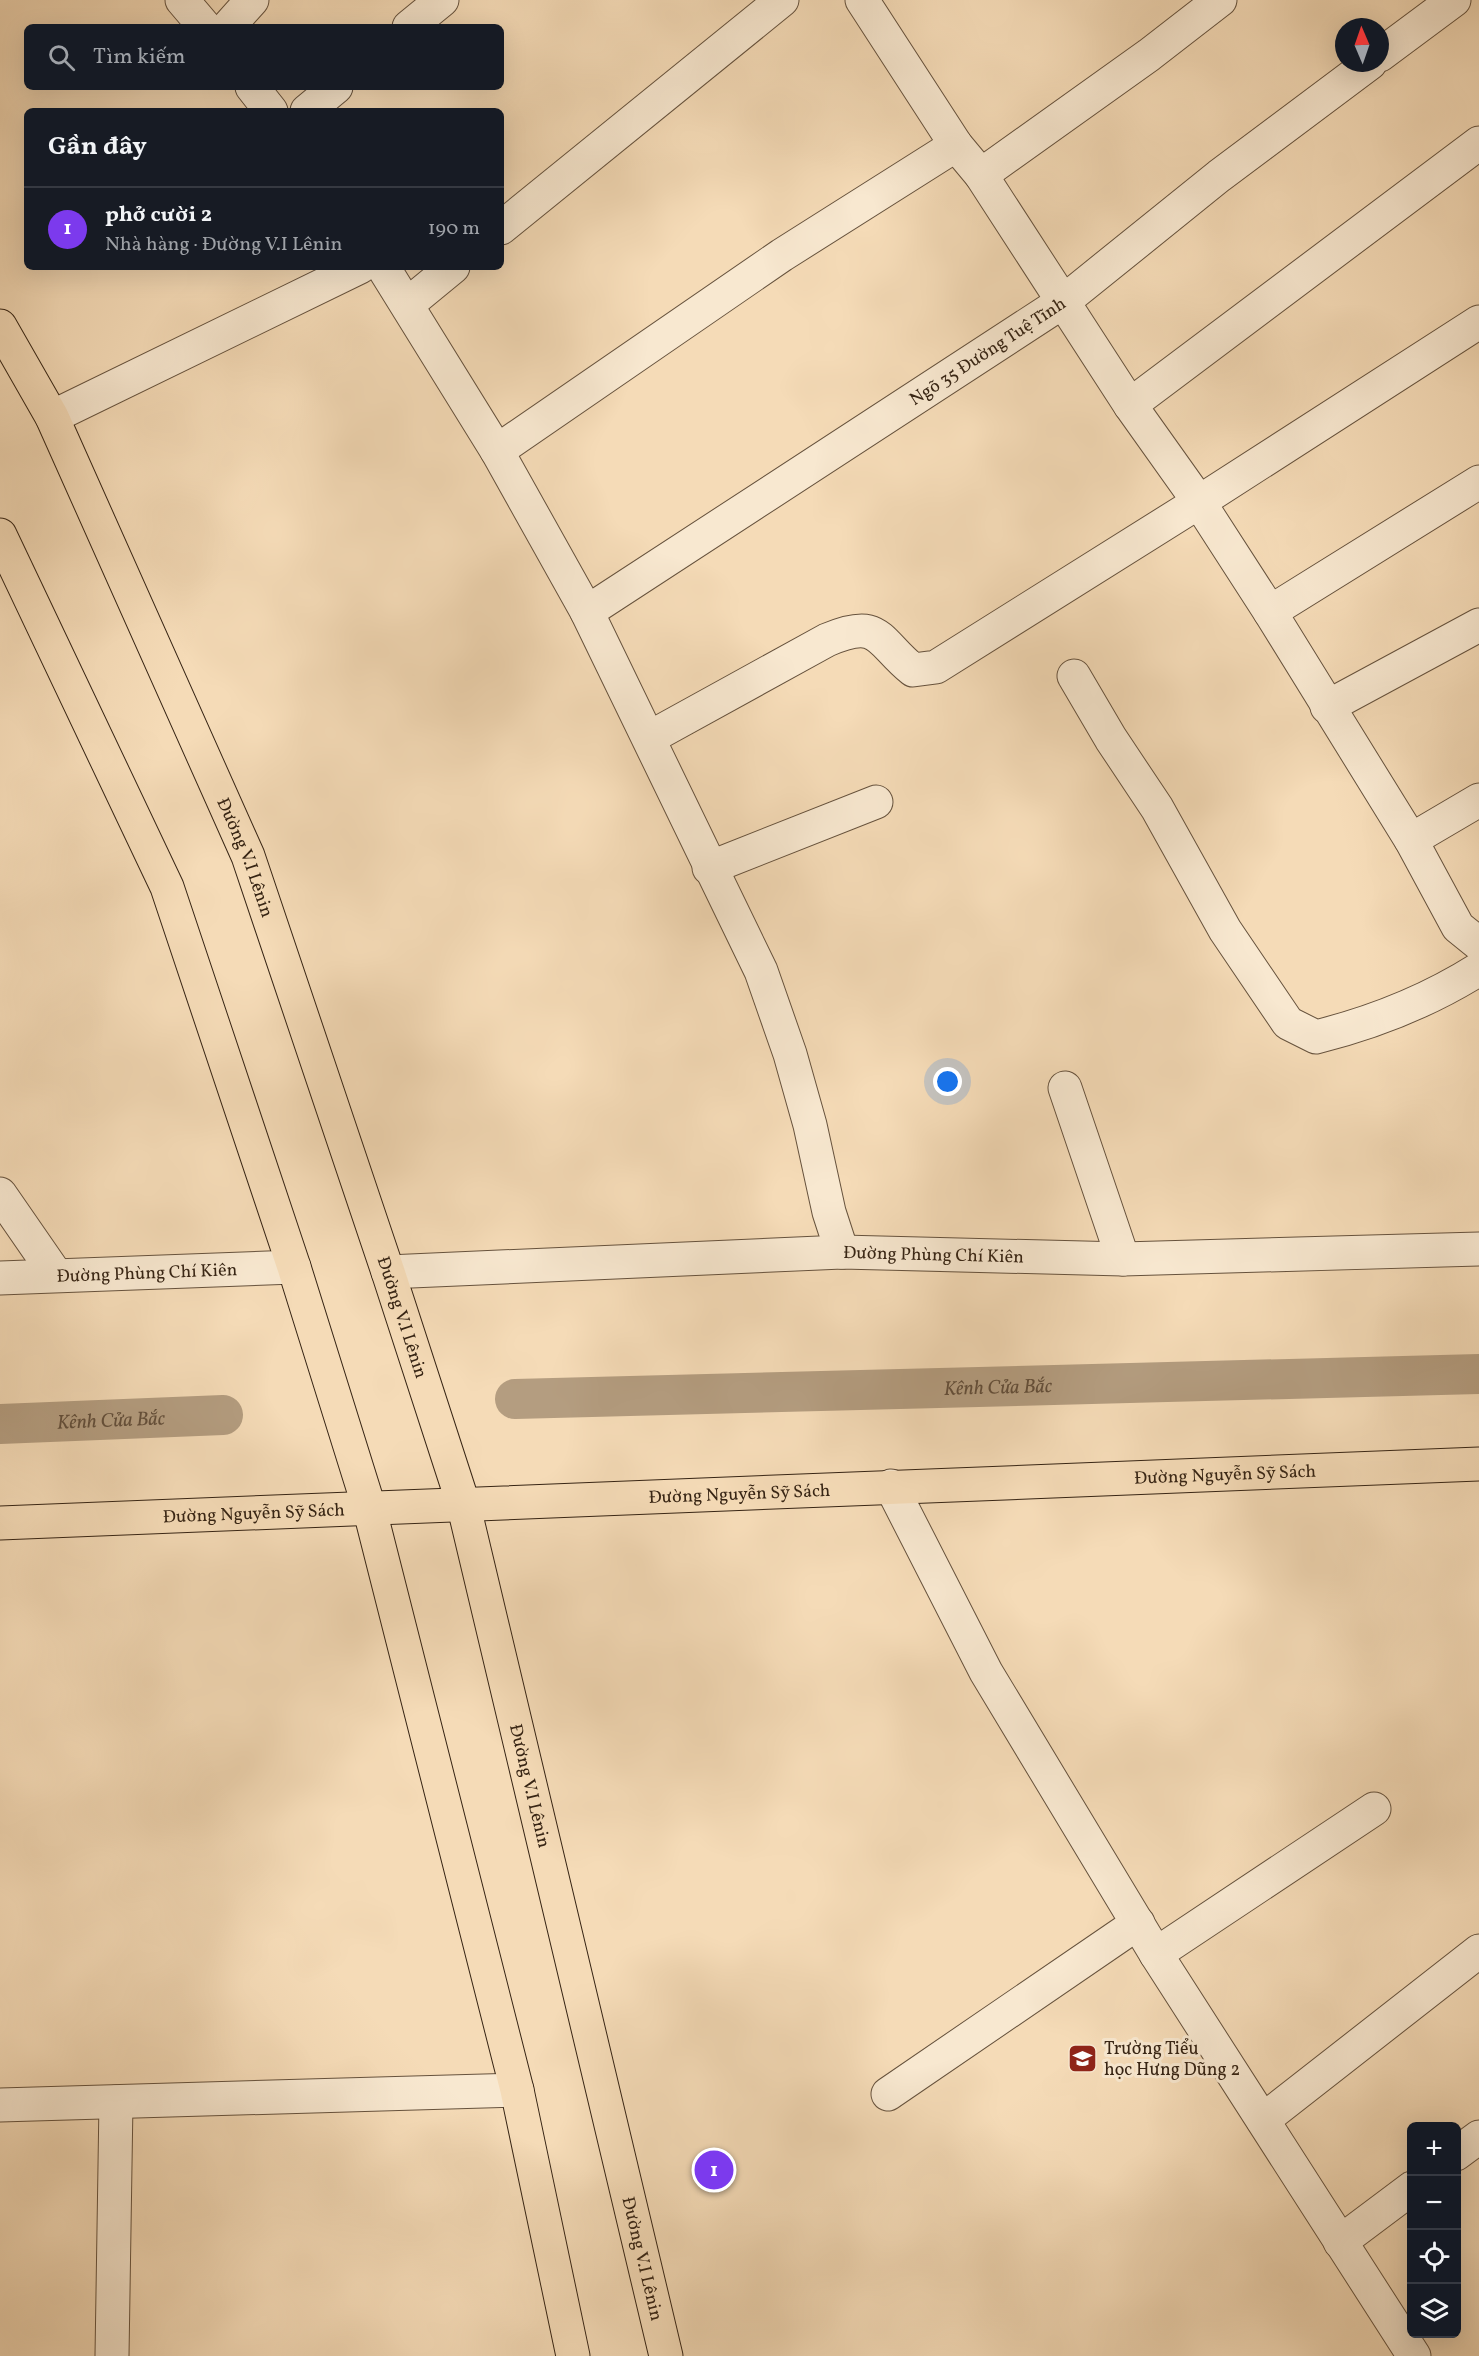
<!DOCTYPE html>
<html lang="vi">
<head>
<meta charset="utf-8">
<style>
	body { margin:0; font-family:Vollkorn,serif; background:#20242c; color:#f1f3f6 }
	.controls { position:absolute; right:18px; bottom:18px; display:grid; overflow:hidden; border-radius:9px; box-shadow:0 6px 24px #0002 }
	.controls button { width:54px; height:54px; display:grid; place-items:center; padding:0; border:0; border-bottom:2px solid #363941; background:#171b24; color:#f1f3f6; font:30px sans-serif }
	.compass { position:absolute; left:1335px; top:18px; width:54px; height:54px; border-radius:50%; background:#171b24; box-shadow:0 6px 24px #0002; rotate:358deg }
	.you { position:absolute; left:948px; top:1082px; width:21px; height:21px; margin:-15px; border:4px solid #fff; border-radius:50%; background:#1a73e8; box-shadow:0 0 0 9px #1a73e833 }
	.badge { display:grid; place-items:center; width:39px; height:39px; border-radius:50%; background:#7c3aed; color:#fff; font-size:20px; font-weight:700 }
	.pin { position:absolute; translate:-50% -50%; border:3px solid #fff; box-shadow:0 2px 6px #0006 }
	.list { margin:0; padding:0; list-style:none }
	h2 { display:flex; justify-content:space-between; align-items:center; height:78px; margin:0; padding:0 24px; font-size:26px }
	h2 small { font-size:20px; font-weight:400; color:#9ea1a6 }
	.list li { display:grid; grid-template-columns:39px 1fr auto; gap:18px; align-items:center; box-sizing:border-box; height:84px; padding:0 24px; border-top:2px solid #363941 }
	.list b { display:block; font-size:22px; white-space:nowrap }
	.list p { margin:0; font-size:20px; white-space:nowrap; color:#9ea1a6 }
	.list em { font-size:20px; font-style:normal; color:#9ea1a6 }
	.icon { flex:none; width:33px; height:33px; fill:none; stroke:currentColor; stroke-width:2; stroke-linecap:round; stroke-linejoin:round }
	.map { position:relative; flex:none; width:1479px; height:2356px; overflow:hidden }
	.search { position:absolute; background:#171b24; box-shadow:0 6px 24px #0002; left:24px; top:24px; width:480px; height:66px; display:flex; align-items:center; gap:15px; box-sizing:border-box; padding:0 21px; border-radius:9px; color:#9ea1a6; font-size:22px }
	.panel { position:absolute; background:#171b24; box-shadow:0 6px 24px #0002; left:24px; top:108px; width:480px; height:162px; border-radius:9px }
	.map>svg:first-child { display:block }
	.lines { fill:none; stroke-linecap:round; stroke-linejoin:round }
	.canal { stroke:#b49d80; stroke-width:40 }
	.minor-casing { stroke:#66523d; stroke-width:35 }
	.major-casing { stroke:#362414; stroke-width:35 }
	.minor { stroke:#f8e8d0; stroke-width:33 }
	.major { stroke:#f5dbb7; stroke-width:33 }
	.labels { text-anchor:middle; stroke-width:6; stroke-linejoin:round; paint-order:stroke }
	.street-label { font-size:18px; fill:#362414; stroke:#f8e8d0 }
	.poi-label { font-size:18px; fill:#362414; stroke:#f8e8d0; text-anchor:start }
	.water-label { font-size:20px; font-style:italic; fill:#624e3a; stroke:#f8e8d0 }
</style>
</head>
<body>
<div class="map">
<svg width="1479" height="2356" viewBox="0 0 1479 2356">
	<rect width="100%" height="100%" fill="#f5dbb7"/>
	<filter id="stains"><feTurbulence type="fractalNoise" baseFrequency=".00333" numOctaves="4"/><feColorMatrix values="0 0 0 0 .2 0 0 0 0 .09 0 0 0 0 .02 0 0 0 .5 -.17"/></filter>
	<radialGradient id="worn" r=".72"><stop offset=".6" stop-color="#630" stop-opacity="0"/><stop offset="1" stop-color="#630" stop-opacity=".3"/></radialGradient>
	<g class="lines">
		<g class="canal">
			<path id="s1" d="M 515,1399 L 1479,1374"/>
			<path id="s2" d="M 0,1424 L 223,1415"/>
		</g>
		<defs>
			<g id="minor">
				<path d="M 182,0 L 205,27"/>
				<path d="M 862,0 L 956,145 L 981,175 L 1130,405 L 1199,502 L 1270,612 L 1411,840 L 1458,927 L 1479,944"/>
				<path d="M 228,27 L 252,0"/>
				<path d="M 409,27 L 442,0"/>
				<path d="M 1380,55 L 1454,0"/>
				<path d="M 252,87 L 271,111"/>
				<path d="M 307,111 L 336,87"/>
				<path d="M 981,175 L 1149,55 L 1220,0"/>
				<path d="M 501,228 L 782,0"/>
				<path d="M 383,267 L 497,451 L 587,612 L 761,971 L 790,1054 L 810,1125 L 829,1212 L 842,1252"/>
				<path d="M 408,304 L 453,267"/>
				<path d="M 1130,405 L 1479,143"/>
				<path d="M 52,417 L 360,267"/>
				<path d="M 497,451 L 782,255 L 956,145"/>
				<path id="s3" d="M 587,612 L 1064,301 L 1219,176 L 1370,63"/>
				<path d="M 1270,612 L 1479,482"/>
				<path d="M 1074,676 L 1111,739 L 1157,808 L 1225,930 L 1288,1023 L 1316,1037 C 1372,1023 1430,1000 1479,969"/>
				<path d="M 1327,707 L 1479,625"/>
				<path d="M 649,738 L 827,640 C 881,617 877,641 913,670 L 936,667 L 1199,502 L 1479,322"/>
				<path d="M 1411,840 L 1479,800"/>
				<path d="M 709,868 L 876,802"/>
				<path d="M 1065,1088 L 1123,1259"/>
				<path d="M 0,1194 L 56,1275"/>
				<path id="s4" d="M 388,1272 L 842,1252 L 1123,1259 L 1479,1249"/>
				<path id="s5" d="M 0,1278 L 294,1267"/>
				<path d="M 891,1486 L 986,1672 L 1156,1954 L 1414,2356"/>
				<path d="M 1156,1954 L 1374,1809"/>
				<path d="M 888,2094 L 1138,1923"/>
				<path d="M 0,2105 L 517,2090"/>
				<path d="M 1263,2120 L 1479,1951"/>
				<path d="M 1456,2154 L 1479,2137"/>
				<path d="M 1340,2242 L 1412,2188"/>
				<path d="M 112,2356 L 116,2102"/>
			</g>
			<g id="major">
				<path id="s6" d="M 0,326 L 52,417 L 248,856 L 388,1272 L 463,1503 L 666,2356"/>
				<path d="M 0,535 L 167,887 L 294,1267 L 369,1507 L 517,2090 L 573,2356"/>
				<path id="s7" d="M 0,1523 L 1479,1464"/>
			</g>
		</defs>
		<use href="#minor" class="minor-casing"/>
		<use href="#major" class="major-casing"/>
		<use href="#minor" class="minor"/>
		<use href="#major" class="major"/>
	</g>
	<defs>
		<symbol id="school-square" viewBox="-11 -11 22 22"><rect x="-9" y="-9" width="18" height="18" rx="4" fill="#8f2418" stroke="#f8e8d0"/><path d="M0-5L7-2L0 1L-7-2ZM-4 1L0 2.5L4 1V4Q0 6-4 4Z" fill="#fff"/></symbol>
	</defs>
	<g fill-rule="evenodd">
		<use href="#school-square" x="1066" y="2042" width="33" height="33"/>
	</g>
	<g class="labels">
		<g class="street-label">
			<text dy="6" stroke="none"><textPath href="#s3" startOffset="478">Ngõ 35 Đường Tuệ Tĩnh</textPath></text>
			<text dy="6" stroke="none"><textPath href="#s6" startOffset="586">Đường V.I Lênin</textPath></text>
			<text dy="6" stroke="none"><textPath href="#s4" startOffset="546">Đường Phùng Chí Kiên</textPath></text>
			<text dy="6" stroke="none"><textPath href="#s5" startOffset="147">Đường Phùng Chí Kiên</textPath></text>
			<text dy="6" stroke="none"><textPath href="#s6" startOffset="1072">Đường V.I Lênin</textPath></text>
			<text dy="6" stroke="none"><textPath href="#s7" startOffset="1226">Đường Nguyễn Sỹ Sách</textPath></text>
			<text dy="6" stroke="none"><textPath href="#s7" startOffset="740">Đường Nguyễn Sỹ Sách</textPath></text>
			<text dy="6" stroke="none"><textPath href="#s7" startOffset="254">Đường Nguyễn Sỹ Sách</textPath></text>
			<text dy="6" stroke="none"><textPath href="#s6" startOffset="1558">Đường V.I Lênin</textPath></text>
			<text dy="6" stroke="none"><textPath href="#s6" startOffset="2044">Đường V.I Lênin</textPath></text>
		</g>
		<g class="poi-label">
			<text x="1104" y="2054">Trường Tiểu<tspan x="1104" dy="21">học Hưng Dũng 2</tspan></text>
		</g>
		<g class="water-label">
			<text dy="7" stroke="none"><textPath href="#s1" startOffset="483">Kênh Cửa Bắc</textPath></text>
			<text dy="7" stroke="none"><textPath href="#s2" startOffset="111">Kênh Cửa Bắc</textPath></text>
		</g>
	</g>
	<rect width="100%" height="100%" filter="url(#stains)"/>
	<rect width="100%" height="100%" fill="url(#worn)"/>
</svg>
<div class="controls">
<button>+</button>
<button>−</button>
<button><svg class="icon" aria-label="locate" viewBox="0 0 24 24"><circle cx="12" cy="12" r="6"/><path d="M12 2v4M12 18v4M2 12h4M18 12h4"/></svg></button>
<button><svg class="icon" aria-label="layers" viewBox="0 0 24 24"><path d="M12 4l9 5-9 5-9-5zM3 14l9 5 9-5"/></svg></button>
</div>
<svg class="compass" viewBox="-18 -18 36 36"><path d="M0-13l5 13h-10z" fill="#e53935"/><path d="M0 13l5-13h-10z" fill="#9ea1a6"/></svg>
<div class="you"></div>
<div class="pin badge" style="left:714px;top:2170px">1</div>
<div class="search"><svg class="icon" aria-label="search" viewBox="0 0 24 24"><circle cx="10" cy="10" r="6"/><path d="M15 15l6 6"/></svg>Tìm kiếm</div>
<section class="panel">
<h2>Gần đây<small></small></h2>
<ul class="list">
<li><span class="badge">1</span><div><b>phở cười 2</b><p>Nhà hàng · Đường V.I Lênin</p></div><em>190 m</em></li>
</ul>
</section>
</div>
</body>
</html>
